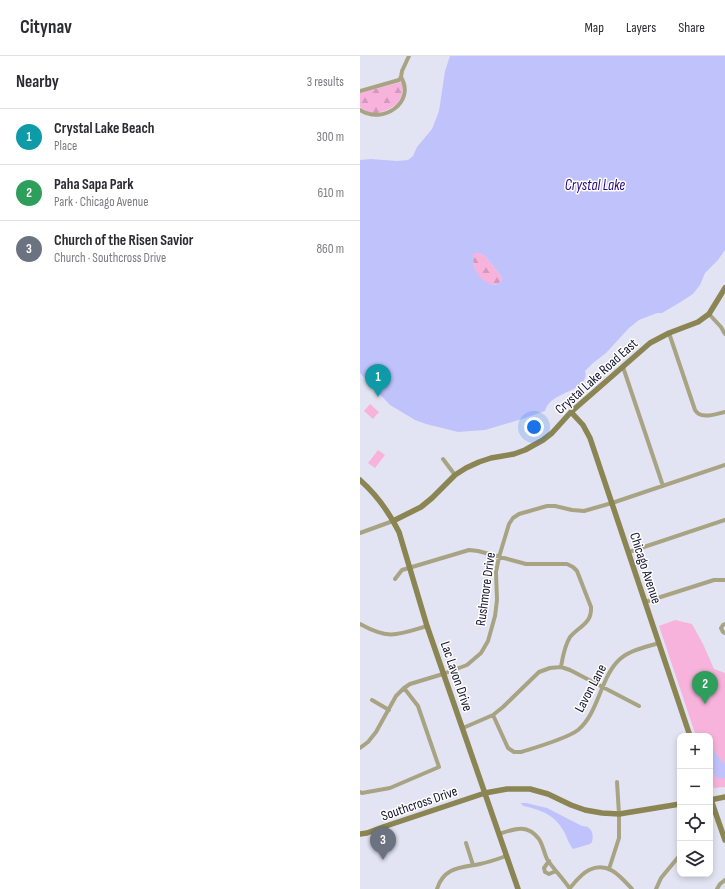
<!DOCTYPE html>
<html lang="en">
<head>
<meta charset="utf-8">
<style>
	body { margin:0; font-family:"Sofia Sans Condensed",sans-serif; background:#f2f2f3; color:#2b2b33 }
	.controls { position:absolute; right:12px; bottom:12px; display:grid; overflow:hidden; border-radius:8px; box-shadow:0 2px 6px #0003 }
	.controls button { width:36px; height:36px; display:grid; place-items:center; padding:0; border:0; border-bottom:1px solid #e1e1e2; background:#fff; color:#2b2b33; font:20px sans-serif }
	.you { position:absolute; left:174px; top:371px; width:14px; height:14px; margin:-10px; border:3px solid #fff; border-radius:50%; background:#1a73e8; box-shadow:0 0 0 6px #1a73e833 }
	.badge { display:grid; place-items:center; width:26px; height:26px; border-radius:50%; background:#756a02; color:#fff; font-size:13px; font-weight:700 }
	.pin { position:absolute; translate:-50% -33px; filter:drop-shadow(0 1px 2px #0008) }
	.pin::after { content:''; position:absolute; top:21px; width:14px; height:12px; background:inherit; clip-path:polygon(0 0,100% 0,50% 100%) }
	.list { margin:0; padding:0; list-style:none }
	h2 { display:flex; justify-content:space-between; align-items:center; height:52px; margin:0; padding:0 16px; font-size:17px }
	h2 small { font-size:13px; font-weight:400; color:#7c7c81 }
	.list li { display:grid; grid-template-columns:26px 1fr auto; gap:12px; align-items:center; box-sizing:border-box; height:56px; padding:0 16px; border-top:1px solid #e1e1e2 }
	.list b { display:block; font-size:15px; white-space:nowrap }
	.list p { margin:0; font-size:13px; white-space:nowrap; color:#7c7c81 }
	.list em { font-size:13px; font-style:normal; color:#7c7c81 }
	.icon { flex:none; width:22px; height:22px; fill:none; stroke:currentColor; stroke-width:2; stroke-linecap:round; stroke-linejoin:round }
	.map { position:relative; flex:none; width:365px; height:833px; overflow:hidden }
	header { display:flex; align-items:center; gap:24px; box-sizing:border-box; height:56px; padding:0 20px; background:#fff; border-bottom:1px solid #e1e1e2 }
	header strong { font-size:19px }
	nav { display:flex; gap:22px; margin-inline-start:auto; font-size:14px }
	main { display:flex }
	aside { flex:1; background:#fff }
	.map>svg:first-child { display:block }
	.forest { fill:url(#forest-firs) }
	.park { fill:#f7b3dc }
	.water { fill:#c0c2fc; fill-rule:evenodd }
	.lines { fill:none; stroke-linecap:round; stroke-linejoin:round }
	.street { stroke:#a8a483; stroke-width:4 }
	.secondary { stroke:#8a8552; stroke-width:5.5 }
	.labels { text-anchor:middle; stroke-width:3; stroke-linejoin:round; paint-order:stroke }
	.street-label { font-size:14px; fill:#15142f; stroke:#fff }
	.water-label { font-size:15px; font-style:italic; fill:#280778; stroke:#fff }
</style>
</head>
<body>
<header>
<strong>Citynav</strong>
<nav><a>Map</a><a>Layers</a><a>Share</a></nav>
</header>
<main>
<aside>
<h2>Nearby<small>3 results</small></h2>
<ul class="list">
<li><span class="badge" style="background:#0f9aa8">1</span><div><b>Crystal Lake Beach</b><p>Place</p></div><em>300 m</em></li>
<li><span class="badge" style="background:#2e9e5b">2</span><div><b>Paha Sapa Park</b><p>Park · Chicago Avenue</p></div><em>610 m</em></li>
<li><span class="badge" style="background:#6b7280">3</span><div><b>Church of the Risen Savior</b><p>Church · Southcross Drive</p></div><em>860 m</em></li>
</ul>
</aside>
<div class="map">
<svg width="365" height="833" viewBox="0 0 365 833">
	<defs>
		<pattern id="forest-firs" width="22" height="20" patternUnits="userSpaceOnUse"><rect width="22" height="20" fill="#f7b3dc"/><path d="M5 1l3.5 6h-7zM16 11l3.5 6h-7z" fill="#d399bd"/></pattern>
	</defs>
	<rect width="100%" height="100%" fill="#e3e4f3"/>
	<path class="forest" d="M 41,26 L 42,27 C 45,43 36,52 21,56 C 20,56 15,58 15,58 C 10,57 4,54 0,51 L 0,37 Z
		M 112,197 L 120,197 L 125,200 L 141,220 L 142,224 C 133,236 119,223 115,213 C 113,208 113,203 112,197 Z"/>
	<path class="park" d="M 10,348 L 19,356 L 13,363 L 4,355 Z
		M 18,394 L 25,399 L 15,412 L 8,407 Z
		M 315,564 L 332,568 L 343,588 L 354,613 L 365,617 L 365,731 L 354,732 L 350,720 L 350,680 L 336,680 L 299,570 Z"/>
	<path class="water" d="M 90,0 L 365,0 L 365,194 L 358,204 L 345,217 L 340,229 L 333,238 L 319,247 L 302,257 L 297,257 L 279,264 L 269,272 L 246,297 L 233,307 L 225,315 C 226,318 226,321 224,324 C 215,338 190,337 185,355 L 162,363 L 125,374 L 98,376 L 66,368 L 55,364 L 30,349 L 0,317 L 0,104 L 11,103 L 37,105 L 48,104 L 53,100 L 57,91 L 72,73 L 79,55 L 85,15 ZM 113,197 L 120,197 L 125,200 L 141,220 L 142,224 C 133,236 119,222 115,213 C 113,208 113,202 113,197 Z
		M 350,689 C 355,695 359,703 365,708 L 365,722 L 359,723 C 348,715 350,701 350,689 Z
		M 161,747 L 166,747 L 187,752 L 222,770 C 232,770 234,778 232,786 L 230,788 L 213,793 C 208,787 207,780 203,774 C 194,758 180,754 164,750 L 162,749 Z"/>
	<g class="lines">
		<path class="street" d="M 0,35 L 39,24 L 41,21 L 42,15 L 49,0
			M 0,54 C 23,69 56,46 41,21
			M 349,258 L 361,271 L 365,278
			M 309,277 L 335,354 C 341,364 355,358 365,356
			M 263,311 L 303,430
			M 83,403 L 95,419
			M 0,477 L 33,465
			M 269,496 L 365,464
			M 35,523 L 42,514 L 109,494 L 118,495 L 166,508 L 207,508 L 213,511 L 217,515 L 231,551 C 232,568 219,570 210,581 C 204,591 203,600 201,611
			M 285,546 L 354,524 L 365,524
			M 0,568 C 29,584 37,579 67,570
			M 365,568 L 363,569 L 361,572 L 363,576 L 365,577
			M 12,644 L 29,654
			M 133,659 L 148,692 L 154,696 L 161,696 C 177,691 206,683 218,674 C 239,657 240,621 260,603 C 270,594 286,591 299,587
			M 103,673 L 103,672 L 133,659 L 143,651 L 179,616 L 190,612 L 201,611 L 210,614 L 279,650
			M 0,692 L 8,686 L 16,676 L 36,640 L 44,632 L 50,628 L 83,618 L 107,609 L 121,597 L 128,585 L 135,560 L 137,544 L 136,516 L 139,501 L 149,468 L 153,462 L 159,458 L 187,450 L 195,450 L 212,454 L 224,455 L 252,447 L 365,409
			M 0,736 L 2,737 L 30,732 L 79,711 L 58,650 L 44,632
			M 139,778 C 154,773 167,767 179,783 C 183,789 184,797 187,803 C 194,814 203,822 210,833
			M 106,787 L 113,809
			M 189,805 L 184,812 L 185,816 L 189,818 L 196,815
			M 249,813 L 259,782 L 259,758 L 257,726
			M 210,832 C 215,826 221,818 229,814 C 248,805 260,820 272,833
			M 77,833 C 84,811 100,812 120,808 C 129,806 138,803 146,800
			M 296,833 L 301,822 L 320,799
			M 357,833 L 360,828 L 365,824"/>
		<path class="secondary" d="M 211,356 L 223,369 L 230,382 L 330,680
			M 0,424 C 17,439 29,456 39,476 L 67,570 L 158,833
			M 33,465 L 61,451 L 72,442 L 95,419 L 106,412 L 119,406 L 131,402 L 154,398 L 165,394 L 183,384 L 192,377 L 211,356 L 290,287 L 309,277 L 338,266 L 349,258 L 365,232
			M 350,741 L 365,784
			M 350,744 L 365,741
			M 0,778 L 7,777 L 23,771 L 125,737 L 147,733 L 170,733 L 188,738 L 211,749 L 225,754 L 242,757 L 259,758 L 320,748"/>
	</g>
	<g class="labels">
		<g class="street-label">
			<text transform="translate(236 320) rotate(-42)" y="5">Crystal Lake Road East</text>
			<text transform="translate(286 512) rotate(72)" y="5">Chicago Avenue</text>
			<text transform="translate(125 533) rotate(-82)" y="5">Rushmore Drive</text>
			<text transform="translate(97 620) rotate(71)" y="5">Lac Lavon Drive</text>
			<text transform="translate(230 632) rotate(-62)" y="5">Lavon Lane</text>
			<text transform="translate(59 747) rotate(-19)" y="5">Southcross Drive</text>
		</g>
		<g class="water-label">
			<text x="235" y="134">Crystal Lake</text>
		</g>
	</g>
</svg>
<div class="controls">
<button>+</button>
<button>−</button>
<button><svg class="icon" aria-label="locate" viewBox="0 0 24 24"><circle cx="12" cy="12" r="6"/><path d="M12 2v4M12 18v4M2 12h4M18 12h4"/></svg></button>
<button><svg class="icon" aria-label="layers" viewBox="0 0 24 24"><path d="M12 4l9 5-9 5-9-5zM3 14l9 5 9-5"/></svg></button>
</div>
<div class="you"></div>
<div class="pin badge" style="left:18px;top:341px;background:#0f9aa8">1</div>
<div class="pin badge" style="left:345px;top:648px;background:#2e9e5b">2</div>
<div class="pin badge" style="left:23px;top:804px;background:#6b7280">3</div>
</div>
</main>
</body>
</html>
